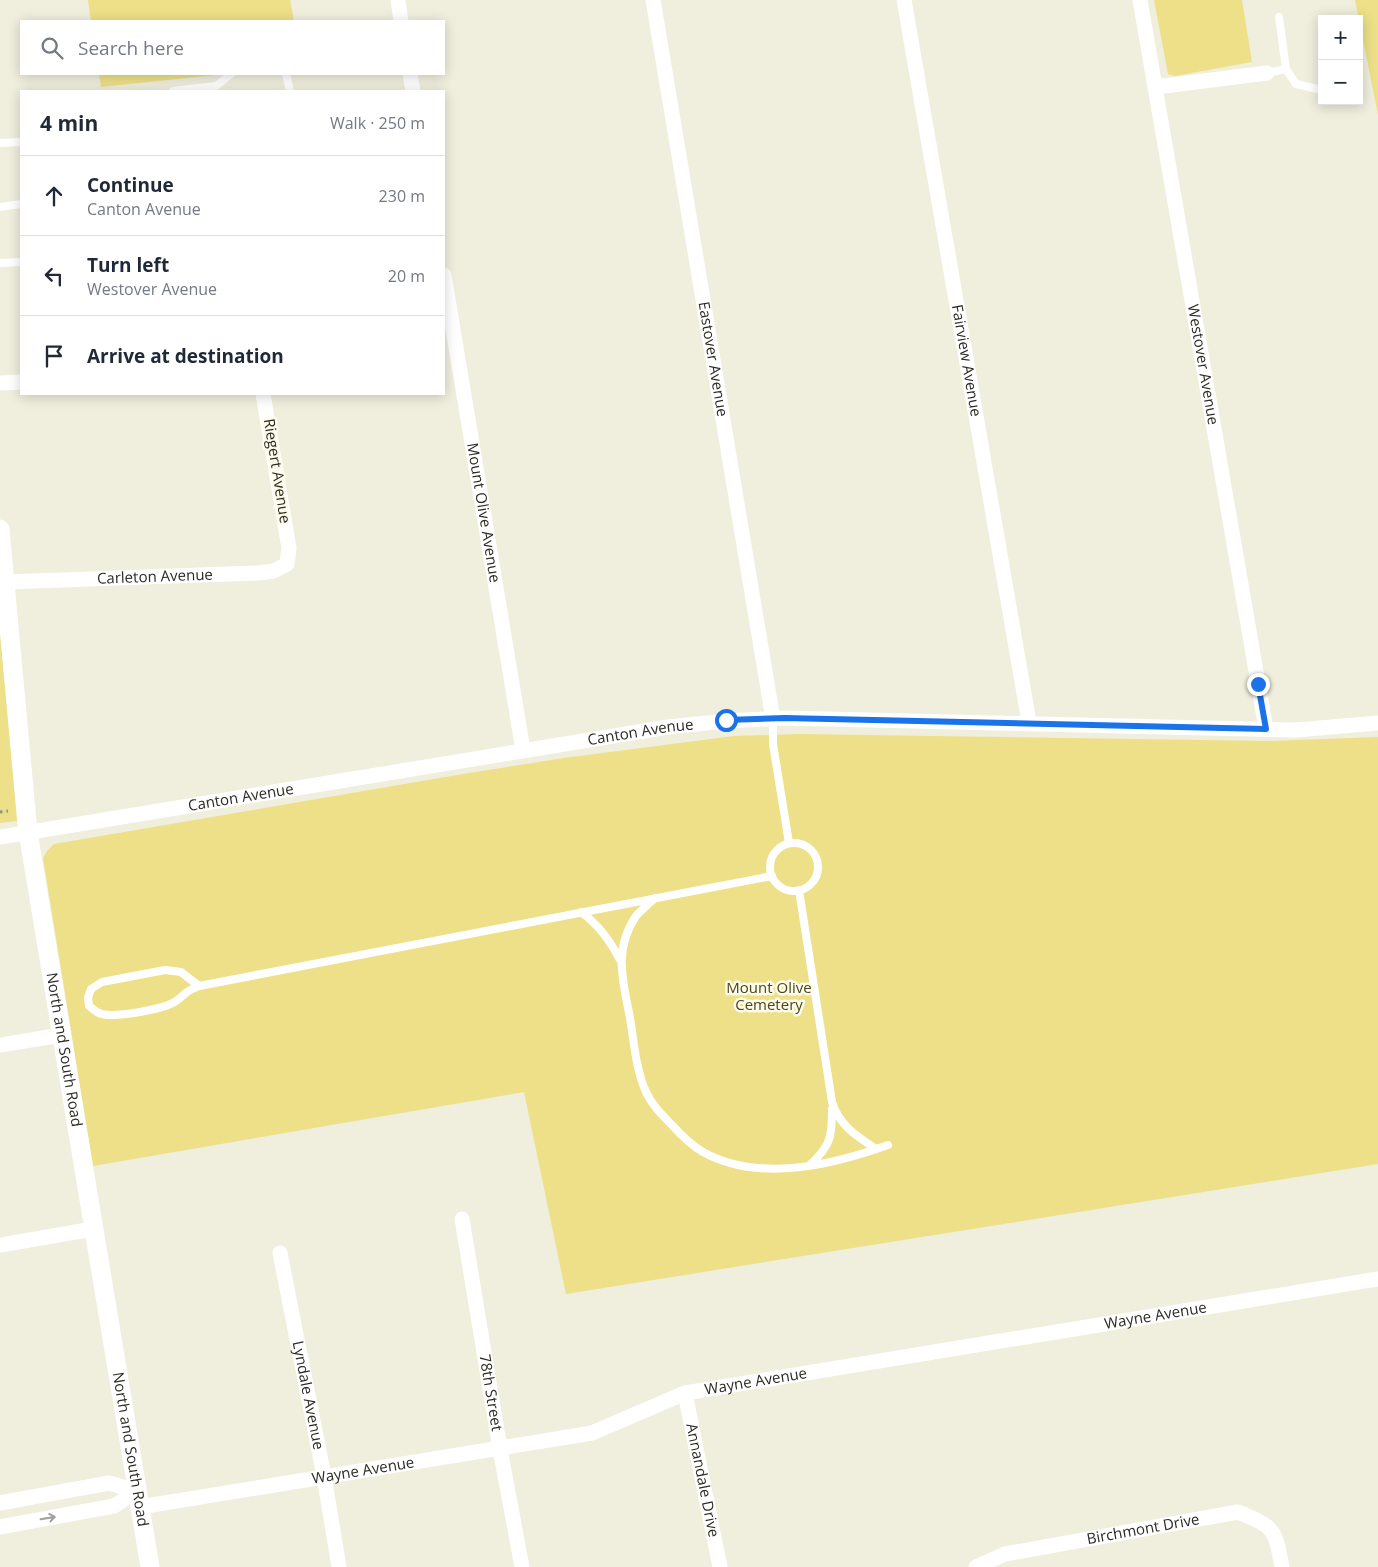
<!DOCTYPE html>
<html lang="en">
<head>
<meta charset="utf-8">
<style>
	body { margin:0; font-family:"Open Sans",sans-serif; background:#f6f6f7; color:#1f2937 }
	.controls { position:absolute; right:15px; top:15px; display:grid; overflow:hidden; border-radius:0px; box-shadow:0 2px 12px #0003 }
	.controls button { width:45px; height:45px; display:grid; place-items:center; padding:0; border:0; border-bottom:1px solid #e0e1e3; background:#fff; color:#1f2937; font:25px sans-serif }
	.stop { position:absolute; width:15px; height:15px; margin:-11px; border:4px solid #1a73e8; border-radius:50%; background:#fff }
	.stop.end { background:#1a73e8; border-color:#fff; box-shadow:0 1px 5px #0008 }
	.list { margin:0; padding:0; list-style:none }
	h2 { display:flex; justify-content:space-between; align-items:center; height:65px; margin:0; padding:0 20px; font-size:21px }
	h2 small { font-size:16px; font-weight:400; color:#747a83 }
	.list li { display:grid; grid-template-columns:32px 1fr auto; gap:15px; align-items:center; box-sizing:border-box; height:80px; padding:0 20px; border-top:1px solid #e0e1e3 }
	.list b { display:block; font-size:19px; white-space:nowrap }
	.list p { margin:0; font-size:16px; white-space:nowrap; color:#747a83 }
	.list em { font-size:16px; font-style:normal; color:#747a83 }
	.icon { flex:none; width:28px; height:28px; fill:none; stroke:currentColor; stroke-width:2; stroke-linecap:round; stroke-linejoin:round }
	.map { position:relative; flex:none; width:1378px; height:1567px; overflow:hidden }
	.search { position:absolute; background:#fff; box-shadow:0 2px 12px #0003; left:20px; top:20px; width:425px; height:55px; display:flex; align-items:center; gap:12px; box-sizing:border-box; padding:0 18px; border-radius:0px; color:#747a83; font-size:19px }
	.panel { position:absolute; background:#fff; box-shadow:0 2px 12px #0003; left:20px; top:90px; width:425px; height:305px; border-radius:0px }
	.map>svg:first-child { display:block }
	.green { fill:#ede088 }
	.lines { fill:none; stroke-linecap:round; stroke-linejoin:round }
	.path { stroke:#919084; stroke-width:3; stroke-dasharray:2.5 4; stroke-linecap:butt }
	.service { stroke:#fff; stroke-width:8 }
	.minor { stroke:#fff; stroke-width:15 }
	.tertiary { stroke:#fff; stroke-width:19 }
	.oneway { stroke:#a09f9c }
	.route { stroke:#1a73e8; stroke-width:6 }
	.labels { text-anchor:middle; stroke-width:5; stroke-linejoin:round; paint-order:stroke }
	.street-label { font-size:15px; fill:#2b2a24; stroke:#fdfbea }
	.park-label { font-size:15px; fill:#4c461f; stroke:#fdfbea }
</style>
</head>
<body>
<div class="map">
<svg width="1378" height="1567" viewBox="0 0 1378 1567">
	<rect width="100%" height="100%" fill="#f0eedd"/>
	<path class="green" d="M 88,0 L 290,0 L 294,21 L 91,21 Z
		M 1154,0 L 1242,0 L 1252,62 L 1175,76 L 1168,74 Z
		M 1355,0 L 1378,0 L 1378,115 Z
		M 99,74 L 215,74 L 215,75 L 101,87 Z
		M 0,632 L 17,821 L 0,823 Z
		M 800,734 L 1269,741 L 1378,737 L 1378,1164 L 566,1294 L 524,1092 L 93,1166 L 43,858 L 47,851 L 54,844 L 463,774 L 564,758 L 734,736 Z"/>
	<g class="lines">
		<path class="path" d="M 0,812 L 8,811"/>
		<path class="service" d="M 1286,69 L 1296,84 L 1322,90
			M 1267,73 L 1286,69 L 1279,17
			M 286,74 L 290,91
			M 173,91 L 216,86 L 231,74
			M 0,143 L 21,142
			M 0,207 L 21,204
			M 0,263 L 21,262
			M 773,719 L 773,744 L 789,843
			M770 867a24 24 0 1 1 48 0a24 24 0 1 1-48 0Z
			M 799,890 L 832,1102 C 839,1125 856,1136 876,1149
			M 655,898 C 649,904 641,910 636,916 C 613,950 623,981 630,1018 C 634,1043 636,1070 646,1092 C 652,1105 662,1115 672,1125 C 681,1135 691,1145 703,1152 C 759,1183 832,1165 888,1145
			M 581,912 C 599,925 610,940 620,960
			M 199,986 L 181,972 L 165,970 L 102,982 L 91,989 L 88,998 L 89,1006 C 92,1008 96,1012 99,1013 C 112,1019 165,1009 176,1001 C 187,993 185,991 199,986 L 772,876
			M 810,1165 C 831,1145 832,1137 832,1109"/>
		<g class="minor">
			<path d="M 398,0 L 401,21"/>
			<path id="s1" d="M 653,0 L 773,719"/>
			<path id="s2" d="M 904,0 L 1029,722"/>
			<path id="s3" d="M 1140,0 L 1266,729"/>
			<path d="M 410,74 L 413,91"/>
			<path d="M 1156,87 L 1267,73"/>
			<path id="s4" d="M 444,275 L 523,750"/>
			<path d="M 0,383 L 21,382"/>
			<path id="s5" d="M 5,582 L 258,573 L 274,571 L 287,564 L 289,548 L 263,394"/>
			<path id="s6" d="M 0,837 L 668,727 L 726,721 L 784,718 L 1296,730 L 1378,723"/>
			<path d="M 0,1045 L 61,1035"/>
			<path id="s7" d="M 462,1219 L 500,1449 L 522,1567"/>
			<path d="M 0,1245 L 93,1229"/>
			<path id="s8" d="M 280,1253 L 324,1476 L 339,1567"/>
			<path id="s9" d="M 685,1393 L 720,1567"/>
			<path d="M 0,1503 L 109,1483 L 137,1491"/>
			<path id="s10" d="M 140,1507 L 592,1433 L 685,1393 L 1378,1279"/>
			<path d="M 0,1527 L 114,1506 L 137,1491"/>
			<path id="s11" d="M 976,1567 L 1005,1554 L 1238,1512 C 1275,1527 1275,1529 1282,1567"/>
		</g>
		<path class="tertiary" id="s12" d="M 0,529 L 28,832 L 150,1567"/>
	</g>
	<defs><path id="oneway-shaft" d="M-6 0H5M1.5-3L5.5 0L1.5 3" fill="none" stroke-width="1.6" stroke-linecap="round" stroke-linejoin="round" transform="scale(1.25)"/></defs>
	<use class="oneway" href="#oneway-shaft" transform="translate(48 1518) rotate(-10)"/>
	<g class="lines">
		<path class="route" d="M 726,720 L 784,718 L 1266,729 L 1258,684"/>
	</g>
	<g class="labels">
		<g class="street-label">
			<text dy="5" stroke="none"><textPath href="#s1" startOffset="364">Eastover Avenue</textPath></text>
			<text dy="5" stroke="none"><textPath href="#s2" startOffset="366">Fairview Avenue</textPath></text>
			<text dy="5" stroke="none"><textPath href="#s3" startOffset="370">Westover Avenue</textPath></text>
			<text transform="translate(277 471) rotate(81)" y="5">Riegert Avenue</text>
			<text dy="5" stroke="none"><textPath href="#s4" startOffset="241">Mount Olive Avenue</textPath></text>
			<text dy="5" stroke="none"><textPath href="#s5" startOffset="150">Carleton Avenue</textPath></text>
			<text dy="5" stroke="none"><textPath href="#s6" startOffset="649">Canton Avenue</textPath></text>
			<text dy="5" stroke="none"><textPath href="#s6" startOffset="244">Canton Avenue</textPath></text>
			<text dy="5" stroke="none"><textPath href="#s12" startOffset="525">North and South Road</textPath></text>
			<text dy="5" stroke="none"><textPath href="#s10" startOffset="1036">Wayne Avenue</textPath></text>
			<text dy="5" stroke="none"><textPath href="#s10" startOffset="631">Wayne Avenue</textPath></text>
			<text dy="5" stroke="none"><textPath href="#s7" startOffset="176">78th Street</textPath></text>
			<text dy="5" stroke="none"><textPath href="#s8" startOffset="145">Lyndale Avenue</textPath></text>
			<text dy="5" stroke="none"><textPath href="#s12" startOffset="930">North and South Road</textPath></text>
			<text dy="5" stroke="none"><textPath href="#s10" startOffset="226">Wayne Avenue</textPath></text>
			<text dy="5" stroke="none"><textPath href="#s9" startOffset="89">Annandale Drive</textPath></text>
			<text dy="5" stroke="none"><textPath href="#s11" startOffset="172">Birchmont Drive</textPath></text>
		</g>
		<g class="park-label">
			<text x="769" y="993">Mount Olive<tspan x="769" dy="17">Cemetery</tspan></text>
		</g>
	</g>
</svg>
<div class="controls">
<button>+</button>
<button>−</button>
</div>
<div class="stop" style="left:726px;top:720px"></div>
<div class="stop end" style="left:1258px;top:684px"></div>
<div class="search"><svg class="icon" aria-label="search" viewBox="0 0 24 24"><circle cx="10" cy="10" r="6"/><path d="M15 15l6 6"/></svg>Search here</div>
<section class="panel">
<h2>4 min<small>Walk · 250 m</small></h2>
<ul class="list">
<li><svg class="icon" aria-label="ahead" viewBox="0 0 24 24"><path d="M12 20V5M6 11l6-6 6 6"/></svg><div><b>Continue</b><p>Canton Avenue</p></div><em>230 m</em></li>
<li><svg class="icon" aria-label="left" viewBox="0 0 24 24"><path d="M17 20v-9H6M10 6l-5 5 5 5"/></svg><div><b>Turn left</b><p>Westover Avenue</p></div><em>20 m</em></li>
<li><svg class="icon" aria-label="arrive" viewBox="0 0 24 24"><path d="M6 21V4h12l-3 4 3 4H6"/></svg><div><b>Arrive at destination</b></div></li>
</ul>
</section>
</div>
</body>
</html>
